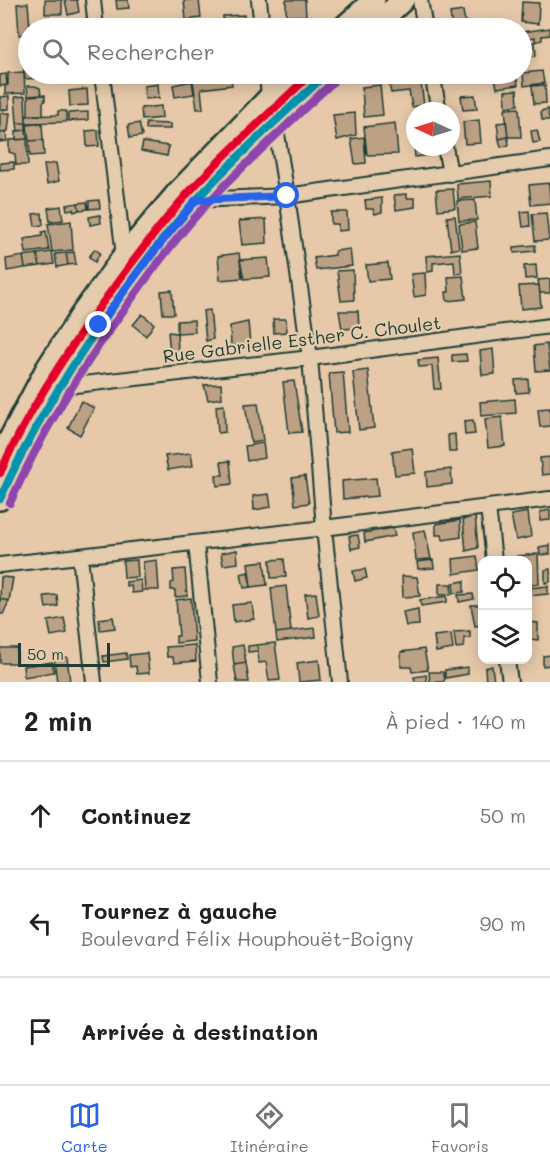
<!DOCTYPE html>
<html lang="fr">
<head>
<meta charset="utf-8">
<style>
	body { margin:0; font-family:Mali,sans-serif; background:#f2f2f2; color:#202124 }
	.controls { position:absolute; right:18px; bottom:18px; display:grid; overflow:hidden; border-radius:12px; box-shadow:0 3px 15px #0003 }
	.controls button { width:54px; height:54px; display:grid; place-items:center; padding:0; border:0; border-bottom:2px solid #e0e0e0; background:#fff; color:#202124; font:30px sans-serif }
	.compass { position:absolute; left:406px; top:102px; width:54px; height:54px; border-radius:50%; background:#fff; box-shadow:0 3px 15px #0003; rotate:274deg }
	.scale { position:absolute; left:18px; bottom:15px; width:92px; box-sizing:border-box; padding-left:6px; border:3px solid #1f3d34; border-top:0; font-size:16px; line-height:21px; white-space:nowrap; color:#1f3d34; -webkit-text-stroke:4px #e4ccad; paint-order:stroke }
	.stop { position:absolute; width:18px; height:18px; margin:-14px; border:4px solid #2563eb; border-radius:50%; background:#fff }
	.stop.end { background:#2563eb; border-color:#fff; box-shadow:0 2px 6px #0008 }
	.list { margin:0; padding:0; list-style:none }
	h2 { display:flex; justify-content:space-between; align-items:center; height:78px; margin:0; padding:0 24px; font-size:26px }
	h2 small { font-size:20px; font-weight:400; color:#757577 }
	.list li { display:grid; grid-template-columns:39px 1fr auto; gap:18px; align-items:center; box-sizing:border-box; height:108px; padding:0 24px; border-top:2px solid #e0e0e0 }
	.list b { display:block; font-size:22px; white-space:nowrap }
	.list p { margin:0; font-size:20px; white-space:nowrap; color:#757577 }
	.list em { font-size:20px; font-style:normal; color:#757577 }
	.icon { flex:none; width:33px; height:33px; fill:none; stroke:currentColor; stroke-width:2; stroke-linecap:round; stroke-linejoin:round }
	.map { position:relative; flex:none; width:550px; height:682px; overflow:hidden }
	.search { position:absolute; background:#fff; box-shadow:0 3px 15px #0003; left:18px; right:18px; top:18px; height:66px; display:flex; align-items:center; gap:15px; box-sizing:border-box; padding:0 21px; border-radius:33px; color:#757577; font-size:22px }
	.sheet { height:402px; background:#fff }
	nav { display:flex; justify-content:space-around; align-items:center; box-sizing:border-box; height:84px; border-top:2px solid #e0e0e0; background:#fff; font-size:16px; color:#757577 }
	nav a { display:grid; justify-items:center; gap:3px }
	nav .on { color:#2563eb }
	.map>svg:first-child { display:block }
	.building { fill:#bda185; stroke:#1f3d34; stroke-width:1.5 }
	.lines { fill:none; stroke-linecap:round; stroke-linejoin:round }
	.minor-casing { stroke:#1f3d34; stroke-width:18 }
	.primary-casing { stroke:#1f3d34; stroke-width:26 }
	.minor { stroke:#e4ccad; stroke-width:14 }
	.primary { stroke:#e4ccad; stroke-width:21 }
	.bus-1-casing { stroke:#e4ccad; stroke-width:12 }
	.bus-2-casing { stroke:#e4ccad; stroke-width:12 }
	.bus-3-casing { stroke:#e4ccad; stroke-width:12 }
	.bus-1 { stroke:#0693af; stroke-width:8 }
	.bus-2 { stroke:#8e44ad; stroke-width:8 }
	.bus-3 { stroke:#e4002b; stroke-width:8 }
	.route { stroke:#2563eb; stroke-width:8 }
	.labels { text-anchor:middle; stroke-width:4.5; stroke-linejoin:round; paint-order:stroke }
	.street-label { font-size:18px; fill:#1f3d34; stroke:#e4ccad }
</style>
</head>
<body>
<div class="map">
<svg width="550" height="682" viewBox="0 0 550 682">
	<rect width="100%" height="100%" fill="#e7c9a9"/>
	<filter id="ink" filterUnits="userSpaceOnUse"><feTurbulence type="fractalNoise" baseFrequency=".0167" numOctaves="2"/><feDisplacementMap in="SourceGraphic" scale="12" xChannelSelector="R" yChannelSelector="G"/><feConvolveMatrix kernelMatrix="1 2 1 2 8 2 1 2 1" color-interpolation-filters="sRGB"/></filter>
	<g filter="url(#ink)">
		<path class="building" d="M 45,0 L 62,0 L 62,14 L 45,14 Z
			M 65,0 L 77,0 L 79,12 L 68,15 Z
			M 116,0 L 128,0 L 129,8 L 117,9 Z
			M 184,0 L 199,0 L 201,18 L 186,20 Z
			M 286,0 L 305,0 L 306,16 L 286,16 Z
			M 522,2 L 539,3 L 538,24 L 521,22 Z
			M 28,3 L 30,28 L 28,28 L 28,34 L 19,35 L 17,4 Z
			M 463,11 L 466,28 L 452,28 L 450,13 Z
			M 244,15 L 245,28 L 223,28 L 223,16 Z
			M 550,28 L 550,35 L 542,36 L 542,40 L 535,42 L 535,37 L 522,39 L 522,32 Z
			M 535,42 L 536,56 L 522,58 L 522,43 Z
			M 28,48 L 28,74 L 38,74 L 39,78 L 25,79 L 21,49 Z
			M 542,71 L 544,83 L 524,86 L 523,73 Z
			M 24,72 L 25,93 L 5,94 L 5,86 L 8,85 L 8,73 Z
			M 6,74 L 7,85 L 0,86 L 0,75 Z
			M 72,74 L 83,74 L 84,79 L 73,80 Z
			M 173,74 L 187,74 L 187,79 L 173,80 Z
			M 191,74 L 206,74 L 207,79 L 192,80 Z
			M 213,74 L 234,74 L 234,77 L 214,78 Z
			M 494,74 L 516,74 L 518,85 L 497,88 Z
			M 420,76 L 424,105 L 412,107 L 409,91 L 391,93 L 388,79 Z
			M 231,77 L 232,85 L 201,89 L 203,109 L 197,109 L 193,81 Z
			M 192,81 L 194,94 L 175,97 L 173,85 Z
			M 158,84 L 159,98 L 145,99 L 144,86 Z
			M 380,85 L 383,115 L 364,117 L 362,87 Z
			M 545,85 L 546,103 L 534,104 L 532,86 Z
			M 27,86 L 35,86 L 40,88 L 41,95 L 28,96 Z
			M 87,89 L 88,105 L 70,106 L 69,91 Z
			M 517,90 L 518,105 L 506,107 L 505,91 Z
			M 45,95 L 45,100 L 43,103 L 43,115 L 28,115 L 28,96 Z
			M 475,95 L 477,109 L 463,110 L 461,96 Z
			M 9,96 L 9,109 L 0,110 L 0,97 Z
			M 25,96 L 26,123 L 17,123 L 15,97 Z
			M 161,106 L 162,118 L 142,120 L 141,108 Z
			M 519,108 L 521,137 L 508,137 L 505,109 Z
			M 548,109 L 549,120 L 542,120 L 541,111 Z
			M 58,111 L 66,111 L 66,122 L 26,123 L 26,116 L 58,115 Z
			M 88,112 L 88,120 L 68,121 L 68,113 Z
			M 0,113 L 10,113 L 8,131 L 0,132 Z
			M 355,113 L 356,135 L 337,140 L 333,115 Z
			M 479,120 L 481,143 L 465,144 L 463,122 Z
			M 506,122 L 508,137 L 499,139 L 497,123 Z
			M 17,123 L 26,123 L 26,130 L 18,131 Z
			M 42,123 L 43,140 L 29,141 L 27,125 Z
			M 139,123 L 142,136 L 130,138 L 128,125 Z
			M 146,123 L 170,124 L 170,129 L 146,129 Z
			M 395,123 L 398,154 L 367,155 L 364,127 Z
			M 26,130 L 27,139 L 16,140 L 16,131 Z
			M 98,130 L 99,146 L 87,147 L 86,131 Z
			M 537,130 L 540,142 L 533,143 L 531,131 Z
			M 6,132 L 7,141 L 0,142 L 0,133 Z
			M 364,137 L 366,163 L 355,164 L 351,139 Z
			M 508,137 L 509,145 L 501,147 L 499,139 Z
			M 27,139 L 28,165 L 16,165 L 15,154 L 9,152 L 9,140 Z
			M 43,140 L 44,155 L 30,156 L 29,141 Z
			M 143,142 L 169,146 L 167,156 L 141,151 Z
			M 415,145 L 415,147 L 430,147 L 431,155 L 415,157 L 414,146 Z
			M 14,162 L 14,169 L 0,170 L 0,163 Z
			M 56,163 L 59,181 L 47,184 L 44,165 Z
			M 491,181 L 492,196 L 458,199 L 457,184 Z
			M 549,183 L 550,203 L 531,205 L 529,185 Z
			M 453,189 L 455,208 L 438,210 L 436,190 Z
			M 407,194 L 407,198 L 415,198 L 415,207 L 396,210 L 394,195 Z
			M 382,198 L 382,212 L 375,214 L 373,209 L 366,209 L 365,200 Z
			M 99,200 L 100,208 L 89,209 L 89,201 Z
			M 475,200 L 477,220 L 459,221 L 457,201 Z
			M 87,202 L 88,209 L 79,210 L 78,203 Z
			M 78,203 L 79,210 L 74,212 L 73,209 L 67,210 L 66,205 Z
			M 61,206 L 63,220 L 50,222 L 48,208 Z
			M 529,211 L 530,226 L 523,227 L 521,212 Z
			M 331,212 L 347,212 L 348,230 L 338,231 L 338,224 L 331,224 Z
			M 42,213 L 43,225 L 35,226 L 33,214 Z
			M 546,213 L 549,240 L 535,241 L 532,214 Z
			M 100,215 L 101,223 L 90,225 L 89,217 Z
			M 455,216 L 459,248 L 451,250 L 447,217 Z
			M 266,219 L 267,243 L 242,245 L 239,221 Z
			M 71,221 L 73,250 L 52,252 L 48,224 Z
			M 475,222 L 478,248 L 462,250 L 459,224 Z
			M 46,231 L 49,250 L 26,253 L 24,239 L 42,236 L 42,232 Z
			M 535,245 L 535,251 L 514,253 L 514,247 Z
			M 95,249 L 100,253 L 95,262 L 89,257 Z
			M 350,249 L 352,266 L 316,270 L 314,258 L 335,255 L 335,251 Z
			M 52,252 L 54,264 L 40,266 L 37,254 Z
			M 74,252 L 76,264 L 68,265 L 66,253 Z
			M 66,253 L 68,265 L 57,267 L 55,254 Z
			M 239,253 L 242,278 L 220,280 L 218,256 Z
			M 460,253 L 462,273 L 455,274 L 454,261 L 433,263 L 433,271 L 427,272 L 426,256 Z
			M 37,254 L 40,266 L 25,268 L 23,256 Z
			M 23,256 L 25,268 L 7,271 L 6,259 Z
			M 268,258 L 270,277 L 244,279 L 240,260 Z
			M 388,263 L 390,279 L 368,281 L 366,265 Z
			M 536,265 L 537,278 L 525,279 L 524,266 Z
			M 353,270 L 354,300 L 341,301 L 337,271 Z
			M 425,273 L 426,295 L 414,297 L 411,274 Z
			M 463,276 L 466,299 L 447,301 L 446,292 L 449,292 L 448,277 Z
			M 550,279 L 550,293 L 540,293 L 538,280 Z
			M 539,285 L 541,307 L 521,309 L 519,286 Z
			M 172,290 L 174,314 L 163,314 L 161,291 Z
			M 210,310 L 213,339 L 206,341 L 203,311 Z
			M 339,311 L 358,311 L 359,328 L 342,329 Z
			M 142,314 L 154,324 L 146,336 L 133,325 Z
			M 273,319 L 286,319 L 287,332 L 274,333 Z
			M 194,320 L 195,332 L 177,333 L 177,321 Z
			M 248,322 L 250,344 L 231,346 L 230,326 Z
			M 168,332 L 177,333 L 178,353 L 170,352 Z
			M 547,344 L 550,370 L 536,371 L 534,346 Z
			M 493,349 L 495,374 L 482,375 L 480,351 Z
			M 466,354 L 467,361 L 452,362 L 452,355 Z
			M 438,358 L 441,389 L 434,389 L 432,366 L 419,367 L 418,360 Z
			M 368,370 L 374,428 L 359,430 L 353,372 Z
			M 343,372 L 348,432 L 334,433 L 329,373 Z
			M 528,379 L 529,392 L 516,393 L 515,380 Z
			M 294,381 L 302,432 L 289,433 L 283,382 Z
			M 221,384 L 222,398 L 208,400 L 204,385 Z
			M 515,399 L 516,413 L 481,416 L 480,402 Z
			M 81,401 L 94,408 L 80,435 L 68,428 Z
			M 258,403 L 263,441 L 251,443 L 245,404 Z
			M 224,405 L 225,432 L 218,433 L 216,406 Z
			M 550,408 L 550,426 L 540,427 L 538,409 Z
			M 502,417 L 505,446 L 488,448 L 485,419 Z
			M 473,420 L 475,434 L 465,435 L 464,421 Z
			M 455,434 L 456,452 L 449,452 L 448,435 Z
			M 263,443 L 265,458 L 247,461 L 245,446 Z
			M 412,448 L 415,473 L 395,475 L 392,451 Z
			M 191,453 L 193,466 L 168,470 L 165,456 Z
			M 550,457 L 550,474 L 542,475 L 540,458 Z
			M 230,461 L 232,484 L 217,486 L 216,475 L 223,475 L 221,462 Z
			M 451,469 L 452,484 L 427,487 L 426,472 Z
			M 305,476 L 309,503 L 295,505 L 292,478 Z
			M 376,478 L 378,496 L 343,499 L 342,481 Z
			M 269,494 L 271,507 L 254,510 L 253,496 Z
			M 550,510 L 550,520 L 540,521 L 540,512 Z
			M 528,512 L 531,537 L 516,540 L 511,515 Z
			M 475,515 L 478,548 L 466,551 L 463,520 Z
			M 460,520 L 461,537 L 443,540 L 442,535 L 436,535 L 436,524 Z
			M 393,528 L 395,536 L 365,542 L 364,533 Z
			M 425,530 L 431,559 L 416,560 L 413,532 Z
			M 358,535 L 360,547 L 351,549 L 349,536 Z
			M 550,545 L 550,554 L 540,555 L 539,547 Z
			M 237,550 L 238,563 L 223,565 L 221,553 Z
			M 538,554 L 539,584 L 528,585 L 528,560 L 517,560 L 517,556 Z
			M 477,556 L 479,570 L 454,574 L 453,559 Z
			M 284,559 L 286,577 L 271,578 L 270,560 Z
			M 137,560 L 138,577 L 124,578 L 123,561 Z
			M 157,560 L 159,590 L 145,590 L 143,562 Z
			M 433,560 L 434,568 L 418,569 L 417,562 Z
			M 264,561 L 267,585 L 251,587 L 248,563 Z
			M 185,569 L 187,596 L 175,597 L 175,590 L 171,590 L 171,583 L 174,582 L 173,570 Z
			M 365,569 L 367,578 L 355,581 L 353,571 Z
			M 550,569 L 550,582 L 545,583 L 545,570 Z
			M 248,572 L 251,587 L 244,588 L 241,574 Z
			M 402,576 L 417,577 L 420,596 L 403,597 Z
			M 1,577 L 13,578 L 9,601 L 0,599 Z
			M 141,580 L 142,592 L 132,593 L 131,585 L 126,586 L 126,582 Z
			M 464,581 L 464,592 L 454,593 L 453,583 Z
			M 439,584 L 451,584 L 452,594 L 439,595 Z
			M 286,586 L 291,631 L 276,633 L 271,588 Z
			M 548,586 L 548,594 L 528,596 L 528,588 Z
			M 316,593 L 319,616 L 308,618 L 305,594 Z
			M 473,594 L 474,599 L 459,602 L 458,595 Z
			M 57,595 L 58,606 L 46,608 L 44,596 Z
			M 447,596 L 447,602 L 421,606 L 420,600 Z
			M 191,598 L 194,641 L 176,643 L 176,636 L 179,636 L 176,600 Z
			M 0,599 L 9,601 L 3,614 L 0,614 Z
			M 252,603 L 254,619 L 234,622 L 232,605 Z
			M 471,605 L 482,605 L 482,625 L 475,626 Z
			M 418,609 L 419,625 L 406,626 L 403,612 Z
			M 113,617 L 115,628 L 100,630 L 99,619 Z
			M 64,618 L 67,633 L 51,636 L 48,621 Z
			M 528,622 L 538,623 L 538,640 L 528,639 Z
			M 315,628 L 316,637 L 277,642 L 276,633 Z
			M 470,631 L 470,638 L 464,638 L 464,647 L 456,648 L 454,632 Z
			M 451,634 L 453,649 L 436,652 L 434,636 Z
			M 275,643 L 280,680 L 269,681 L 266,662 L 259,663 L 257,645 Z
			M 195,645 L 196,661 L 174,663 L 173,657 L 167,657 L 166,647 Z
			M 243,645 L 246,663 L 234,665 L 232,647 Z
			M 257,645 L 258,651 L 248,652 L 248,646 Z
			M 0,648 L 17,648 L 17,663 L 0,663 Z
			M 424,649 L 428,670 L 412,672 L 411,667 L 401,667 L 401,652 Z
			M 126,653 L 127,659 L 104,662 L 103,656 Z
			M 147,653 L 149,673 L 137,674 L 136,666 L 130,667 L 129,655 Z
			M 550,655 L 550,665 L 543,666 L 543,656 Z
			M 67,657 L 70,682 L 57,682 L 54,659 Z
			M 319,660 L 321,680 L 299,682 L 297,663 Z
			M 52,662 L 54,672 L 24,677 L 23,666 Z
			M 246,663 L 249,682 L 237,682 L 234,665 Z
			M 492,666 L 494,682 L 486,682 L 485,668 Z
			M 468,667 L 468,674 L 445,678 L 445,670 Z
			M 429,672 L 443,672 L 445,679 L 443,682 L 430,682 Z
			M 426,675 L 427,682 L 415,682 L 414,677 Z"/>
		<g class="lines">
			<defs>
				<path id="minor" d="M 93,0 L 96,28
					M 259,0 L 262,28
					M 420,0 L 425,28
					M 102,74 L 124,256
					M 267,74 L 269,98 L 275,122 L 287,196 L 310,358 L 324,528 L 340,682
					M 432,74 L 439,111
					M 445,147 L 450,174
					M 197,200 L 287,196 L 550,159
					M 58,387 L 310,358 L 550,326
					M 488,507 L 494,560
					M 196,543 L 210,682
					M 80,556 L 94,682
					M 0,565 L 324,528 L 550,499
					M 507,660 L 510,682"/>
				<path id="primary" d="M 343,28 L 374,0
					M 373,28 L 403,0
					M 0,458 L 46,370 L 82,314 L 124,256 L 179,191 L 269,98 L 295,74
					M 0,499 C 32,423 78,353 127,287 C 149,257 173,226 198,198 C 239,155 283,115 326,74"/>
			</defs>
			<use href="#minor" class="minor-casing"/>
			<use href="#primary" class="primary-casing"/>
			<use href="#minor" class="minor"/>
			<use href="#primary" class="primary"/>
			<defs>
				<path id="bus-1" d="M 0,499 C 33,425 76,357 124,291 C 147,259 171,227 198,198 C 238,154 283,115 326,74"/>
				<path id="bus-2" d="M 10,503 C 43,429 85,362 133,297 C 156,265 179,234 206,205 C 246,162 290,122 333,82"/>
				<path id="bus-3" d="M 0,473 C 29,408 69,348 111,291 C 136,257 162,222 190,191 C 228,150 271,112 311,74"/>
			</defs>
			<use href="#bus-1" class="bus-1-casing"/>
			<use href="#bus-2" class="bus-2-casing"/>
			<use href="#bus-3" class="bus-3-casing"/>
			<use href="#bus-1" class="bus-1"/>
			<use href="#bus-2" class="bus-2"/>
			<use href="#bus-3" class="bus-3"/>
		</g>
	</g>
	<g class="lines" filter="url(#ink)">
		<path class="route" d="M 99,325 L 144,264 L 196,200 L 287,196"/>
	</g>
	<g class="labels">
		<g class="street-label">
			<text transform="translate(302 340) rotate(-7)" y="6">Rue Gabrielle Esther C. Choulet</text>
		</g>
	</g>
</svg>
<div class="controls">
<button><svg class="icon" aria-label="locate" viewBox="0 0 24 24"><circle cx="12" cy="12" r="6"/><path d="M12 2v4M12 18v4M2 12h4M18 12h4"/></svg></button>
<button><svg class="icon" aria-label="layers" viewBox="0 0 24 24"><path d="M12 4l9 5-9 5-9-5zM3 14l9 5 9-5"/></svg></button>
</div>
<svg class="compass" viewBox="-18 -18 36 36"><path d="M0-13l5 13h-10z" fill="#e53935"/><path d="M0 13l5-13h-10z" fill="#757577"/></svg>
<div class="scale">50 m</div>
<div class="stop" style="left:287px;top:196px"></div>
<div class="stop end" style="left:99px;top:325px"></div>
<div class="search"><svg class="icon" aria-label="search" viewBox="0 0 24 24"><circle cx="10" cy="10" r="6"/><path d="M15 15l6 6"/></svg>Rechercher</div>
</div>
<section class="sheet">
<h2>2 min<small>À pied · 140 m</small></h2>
<ul class="list">
<li><svg class="icon" aria-label="ahead" viewBox="0 0 24 24"><path d="M12 20V5M6 11l6-6 6 6"/></svg><div><b>Continuez</b></div><em>50 m</em></li>
<li><svg class="icon" aria-label="left" viewBox="0 0 24 24"><path d="M17 20v-9H6M10 6l-5 5 5 5"/></svg><div><b>Tournez à gauche</b><p>Boulevard Félix Houphouët-Boigny</p></div><em>90 m</em></li>
<li><svg class="icon" aria-label="arrive" viewBox="0 0 24 24"><path d="M6 21V4h12l-3 4 3 4H6"/></svg><div><b>Arrivée à destination</b></div></li>
</ul>
</section>
<nav>
<a class="on"><svg class="icon" aria-label="map" viewBox="0 0 24 24"><path d="M3 6l6-2 6 2 6-2v14l-6 2-6-2-6 2zM9 4v14M15 6v14"/></svg>Carte</a>
<a><svg class="icon" aria-label="directions" viewBox="0 0 24 24"><path d="M12 3l9 9-9 9-9-9zM9 14v-3h6M13 9l2 2-2 2"/></svg>Itinéraire</a>
<a><svg class="icon" aria-label="saved" viewBox="0 0 24 24"><path d="M7 4h10v16l-5-4-5 4z"/></svg>Favoris</a>
</nav>
</body>
</html>
